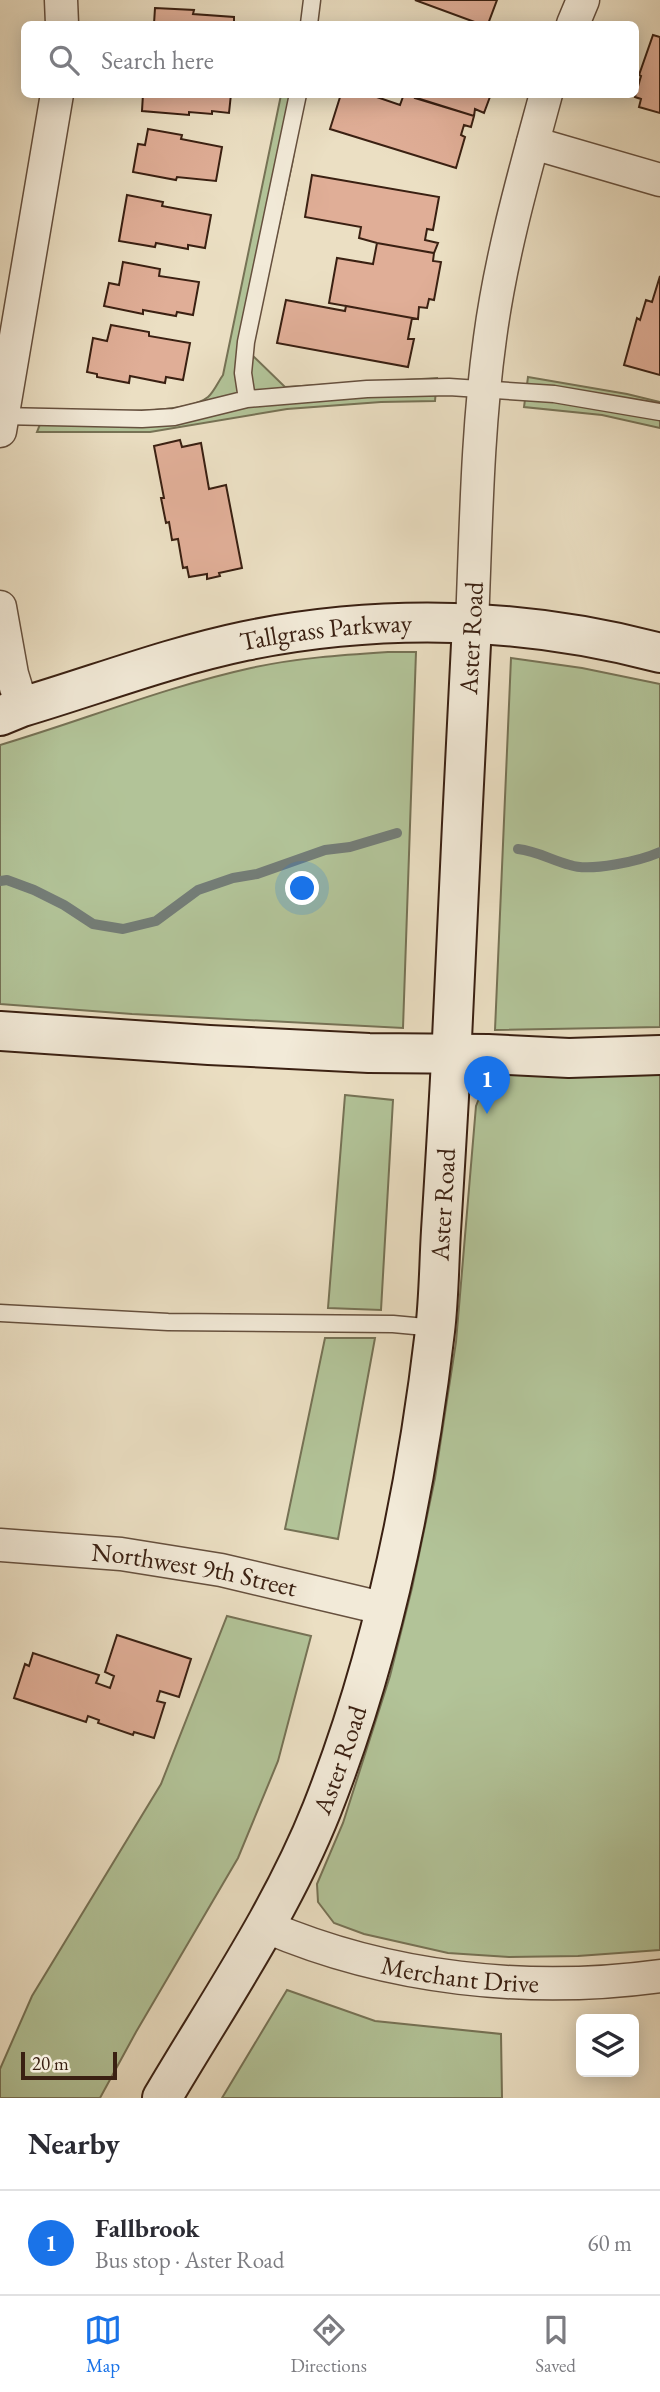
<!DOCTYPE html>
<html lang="en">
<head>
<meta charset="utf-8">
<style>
	body { margin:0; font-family:"EB Garamond",serif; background:#f7f7f7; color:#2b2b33 }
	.controls { position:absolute; right:21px; bottom:21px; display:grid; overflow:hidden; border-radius:10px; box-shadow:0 4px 18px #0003 }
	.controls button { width:63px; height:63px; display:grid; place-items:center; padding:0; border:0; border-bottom:2px solid #e1e1e2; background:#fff; color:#2b2b33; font:35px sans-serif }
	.scale { position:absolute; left:21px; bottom:18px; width:96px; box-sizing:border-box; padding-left:7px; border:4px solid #3a2012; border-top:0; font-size:19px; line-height:24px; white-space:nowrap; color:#3a2012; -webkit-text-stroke:5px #f2ead8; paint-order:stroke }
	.you { position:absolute; left:303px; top:889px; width:24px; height:24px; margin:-18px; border:5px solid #fff; border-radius:50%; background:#1a73e8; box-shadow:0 0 0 10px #1a73e833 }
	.badge { display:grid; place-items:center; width:46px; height:46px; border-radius:50%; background:#1a73e8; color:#fff; font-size:23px; font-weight:700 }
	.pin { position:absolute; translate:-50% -58px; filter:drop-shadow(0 2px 4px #0008) }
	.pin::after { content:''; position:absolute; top:37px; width:24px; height:21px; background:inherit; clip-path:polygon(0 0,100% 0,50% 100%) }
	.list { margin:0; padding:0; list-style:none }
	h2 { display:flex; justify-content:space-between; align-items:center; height:91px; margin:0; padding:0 28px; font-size:30px }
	h2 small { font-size:23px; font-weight:400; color:#7c7c81 }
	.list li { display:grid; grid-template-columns:46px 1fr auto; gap:21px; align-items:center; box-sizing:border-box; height:105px; padding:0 28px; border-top:2px solid #e1e1e2 }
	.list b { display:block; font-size:26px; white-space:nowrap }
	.list p { margin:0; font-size:23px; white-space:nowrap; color:#7c7c81 }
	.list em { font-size:23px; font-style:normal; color:#7c7c81 }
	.icon { flex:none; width:38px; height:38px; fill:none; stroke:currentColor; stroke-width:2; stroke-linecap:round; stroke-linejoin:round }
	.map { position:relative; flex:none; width:660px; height:2098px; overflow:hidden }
	.search { position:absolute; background:#fff; box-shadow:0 4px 18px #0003; left:21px; right:21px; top:21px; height:77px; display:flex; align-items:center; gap:18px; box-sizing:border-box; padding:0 24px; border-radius:10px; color:#7c7c81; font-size:26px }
	.sheet { height:196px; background:#fff }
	nav { display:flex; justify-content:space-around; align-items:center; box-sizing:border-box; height:98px; border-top:2px solid #e1e1e2; background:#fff; font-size:19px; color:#7c7c81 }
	nav a { display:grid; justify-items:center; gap:4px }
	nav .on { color:#1a73e8 }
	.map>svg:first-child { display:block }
	.green { fill:#b2c398; stroke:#767255; stroke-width:2 }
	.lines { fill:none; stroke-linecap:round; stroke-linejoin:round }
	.stream { stroke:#747d77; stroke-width:10 }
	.building { fill:#e0ae97; stroke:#3a2012; stroke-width:2 }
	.lane-casing { stroke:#66503e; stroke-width:19 }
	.street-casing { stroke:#66503e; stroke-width:35 }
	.secondary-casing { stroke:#3a2012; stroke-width:42 }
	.lane { stroke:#f2ead8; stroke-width:16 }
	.street { stroke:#f2ead8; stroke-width:32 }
	.secondary { stroke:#f2ead8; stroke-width:38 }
	.labels { text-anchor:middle; stroke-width:6; stroke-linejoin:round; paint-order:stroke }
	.street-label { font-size:26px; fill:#3a2012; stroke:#f2ead8 }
</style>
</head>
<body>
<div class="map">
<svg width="660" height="2098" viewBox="0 0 660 2098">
	<rect width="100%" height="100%" fill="#ebdfc3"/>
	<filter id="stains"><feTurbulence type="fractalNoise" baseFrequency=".00286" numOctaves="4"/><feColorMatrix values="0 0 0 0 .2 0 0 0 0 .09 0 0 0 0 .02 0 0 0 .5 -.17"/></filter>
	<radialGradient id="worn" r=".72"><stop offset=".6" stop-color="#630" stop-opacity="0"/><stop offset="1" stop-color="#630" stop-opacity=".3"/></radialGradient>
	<path class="green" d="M 281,95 L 304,95 L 292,164 L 251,354 L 285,387 L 437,378 L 435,401 L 381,402 L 287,409 L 150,432 L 37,432 L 46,409 C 79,410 184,417 208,397 C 214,392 218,382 223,375 Z
		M 528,377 L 627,394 L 660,402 L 660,428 L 602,415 L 524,407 Z
		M 388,652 L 416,652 L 403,1028 L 132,1014 L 0,1004 L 0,745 C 84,720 165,687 251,668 C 296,658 342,655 388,652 Z
		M 511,658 L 582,668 L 660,684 L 660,1027 L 495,1030 Z
		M 660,1070 L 660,1950 L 578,1956 L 509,1957 L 448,1953 L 364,1934 L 334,1923 L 318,1902 L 317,1884 L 343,1823 L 390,1676 L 412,1588 L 435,1478 L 456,1342 L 476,1106 C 482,1088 493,1079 511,1074 Z
		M 345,1095 L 393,1100 L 381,1310 L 328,1308 Z
		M 325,1338 L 375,1338 L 338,1539 L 285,1529 Z
		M 227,1616 L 311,1636 L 278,1761 L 238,1858 L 136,2032 L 100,2098 L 0,2098 L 0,2069 L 32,1996 L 161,1784 Z
		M 287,1990 L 375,2021 L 501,2034 L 502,2098 L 222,2098 Z"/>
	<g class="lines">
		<path class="stream" d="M 518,849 C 537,851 551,860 570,865 C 590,872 640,861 660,852
			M 0,881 L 7,880 L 34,890 L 64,905 L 93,924 L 123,929 L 156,921 L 198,890 L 233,878 L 257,874 L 325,850 L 350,847 L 397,833"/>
	</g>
	<path class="building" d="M 415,0 L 497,0 L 488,24 L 480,24 Z
		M 155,8 L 194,10 L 193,14 L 234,17 L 234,24 L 154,24 Z
		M 653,35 L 660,37 L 660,113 L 639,107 L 641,99 L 635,97 L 641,76 L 639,75 Z
		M 143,94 L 231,94 L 229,113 L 212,111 L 212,114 L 189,112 L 189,115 L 142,111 Z
		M 341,94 L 368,94 L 400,105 L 404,94 L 474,116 L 471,127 L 464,125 L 461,135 L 465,137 L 456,168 L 330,129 Z
		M 416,94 L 491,94 L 484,113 L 475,109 L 474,116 L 415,98 Z
		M 148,129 L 182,135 L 181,139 L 222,147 L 216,181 L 177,177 L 176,180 L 133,172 L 138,144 L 145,145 Z
		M 312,175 L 439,197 L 433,230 L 427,229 L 425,240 L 438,243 L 434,253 L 377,243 L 359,238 L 361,227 L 305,217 Z
		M 127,195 L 163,202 L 162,206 L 211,215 L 205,248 L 188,245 L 188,249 L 156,243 L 155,247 L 119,241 Z
		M 377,243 L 434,253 L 433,261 L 441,262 L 434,300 L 429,299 L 427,308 L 419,307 L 418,319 L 329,303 L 337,258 L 373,264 Z
		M 123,262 L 160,269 L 159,276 L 199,282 L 193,315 L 177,312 L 176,316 L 143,310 L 143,314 L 104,306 L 109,283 L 119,285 Z
		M 660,276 L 660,375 L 624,365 L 637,318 L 640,320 L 646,300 L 652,302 Z
		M 286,300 L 345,311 L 346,306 L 412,318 L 408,339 L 414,339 L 408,367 L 277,343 Z
		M 111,325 L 149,332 L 149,336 L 190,343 L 183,380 L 166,377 L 165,383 L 130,376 L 129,383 L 97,377 L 97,374 L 87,372 L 93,338 L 107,341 Z
		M 180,440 L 182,447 L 201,443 L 209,489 L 226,485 L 242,568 L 219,573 L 220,576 L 207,579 L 207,574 L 189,577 L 187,567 L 183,568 L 178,539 L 172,540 L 169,522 L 166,523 L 161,498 L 164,498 L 154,446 Z
		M 117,1635 L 191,1659 L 179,1697 L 160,1691 L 157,1701 L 165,1703 L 154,1738 L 134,1732 L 133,1735 L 98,1723 L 99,1720 L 88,1716 L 86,1722 L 14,1698 L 25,1664 L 29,1666 L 33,1653 L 99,1675 L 96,1683 L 110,1688 L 114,1676 L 105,1672 Z"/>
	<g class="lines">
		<defs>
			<path id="lane" d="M 309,24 L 312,0
				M 247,399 L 243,373 L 246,342 L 298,94
				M 1,416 L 142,419 L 174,417 L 247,399 L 367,389 L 449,387 L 554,394 L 660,412
				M 0,1313 L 168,1322 L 393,1324 L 436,1328"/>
			<g id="street">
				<path d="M 61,0 L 62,24"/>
				<path d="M 573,24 L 583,0"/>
				<path d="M 533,143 L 660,180"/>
				<path d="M 0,431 L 57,94"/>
				<path d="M 0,607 L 12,674 L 22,707"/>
				<path d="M 472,624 C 476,529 477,432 490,338 C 501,255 524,175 546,94"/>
				<path id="s1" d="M 0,1545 L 121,1554 L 221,1570 L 386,1609"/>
				<path id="s2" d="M 267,1927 C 389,1979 528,1994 660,1976"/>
			</g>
			<g id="secondary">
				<path id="s3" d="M 0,716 L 22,707 C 96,685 169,657 245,641 C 383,613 525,617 660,653"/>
				<path d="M 0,1031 L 209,1045 L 369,1053 L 488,1054 L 569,1058 L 660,1055"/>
				<path id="s4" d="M 162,2098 C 218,2003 281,1912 322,1809 C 382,1657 416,1493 435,1331 C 439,1298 439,1264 441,1231 C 445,1167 449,1103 452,1039 C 458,901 465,762 472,624"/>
			</g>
		</defs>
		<use href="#lane" class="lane-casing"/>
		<use href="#street" class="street-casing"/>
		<use href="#secondary" class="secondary-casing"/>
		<use href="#lane" class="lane"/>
		<use href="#street" class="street"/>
		<use href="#secondary" class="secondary"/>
	</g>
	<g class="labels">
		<g class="street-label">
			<text dy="9" stroke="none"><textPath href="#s3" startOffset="338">Tallgrass Parkway</textPath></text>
			<text transform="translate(471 638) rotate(-87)" y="9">Aster Road</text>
			<text dy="9" stroke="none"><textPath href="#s4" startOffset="950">Aster Road</textPath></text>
			<text dy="9" stroke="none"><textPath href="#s1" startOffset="196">Northwest 9th Street</textPath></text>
			<text dy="9" stroke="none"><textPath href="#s4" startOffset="383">Aster Road</textPath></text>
			<text dy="9" stroke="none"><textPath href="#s2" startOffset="200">Merchant Drive</textPath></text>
		</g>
	</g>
	<rect width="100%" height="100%" filter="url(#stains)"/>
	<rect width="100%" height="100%" fill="url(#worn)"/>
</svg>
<div class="controls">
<button><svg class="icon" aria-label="layers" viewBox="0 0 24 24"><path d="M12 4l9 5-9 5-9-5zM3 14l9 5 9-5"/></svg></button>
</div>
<div class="scale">20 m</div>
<div class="you"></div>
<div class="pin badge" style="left:487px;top:1114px">1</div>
<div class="search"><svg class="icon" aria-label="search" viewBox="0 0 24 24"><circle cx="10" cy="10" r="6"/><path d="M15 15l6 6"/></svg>Search here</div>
</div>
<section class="sheet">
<h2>Nearby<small></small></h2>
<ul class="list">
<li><span class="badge">1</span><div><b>Fallbrook</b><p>Bus stop · Aster Road</p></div><em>60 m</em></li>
</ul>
</section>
<nav>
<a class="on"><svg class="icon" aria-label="map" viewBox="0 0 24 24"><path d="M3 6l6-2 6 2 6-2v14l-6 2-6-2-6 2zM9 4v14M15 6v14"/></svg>Map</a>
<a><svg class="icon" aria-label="directions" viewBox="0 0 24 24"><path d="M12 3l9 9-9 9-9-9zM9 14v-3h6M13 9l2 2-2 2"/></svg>Directions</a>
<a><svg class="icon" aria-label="saved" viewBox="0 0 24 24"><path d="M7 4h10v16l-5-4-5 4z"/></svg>Saved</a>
</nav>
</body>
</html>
